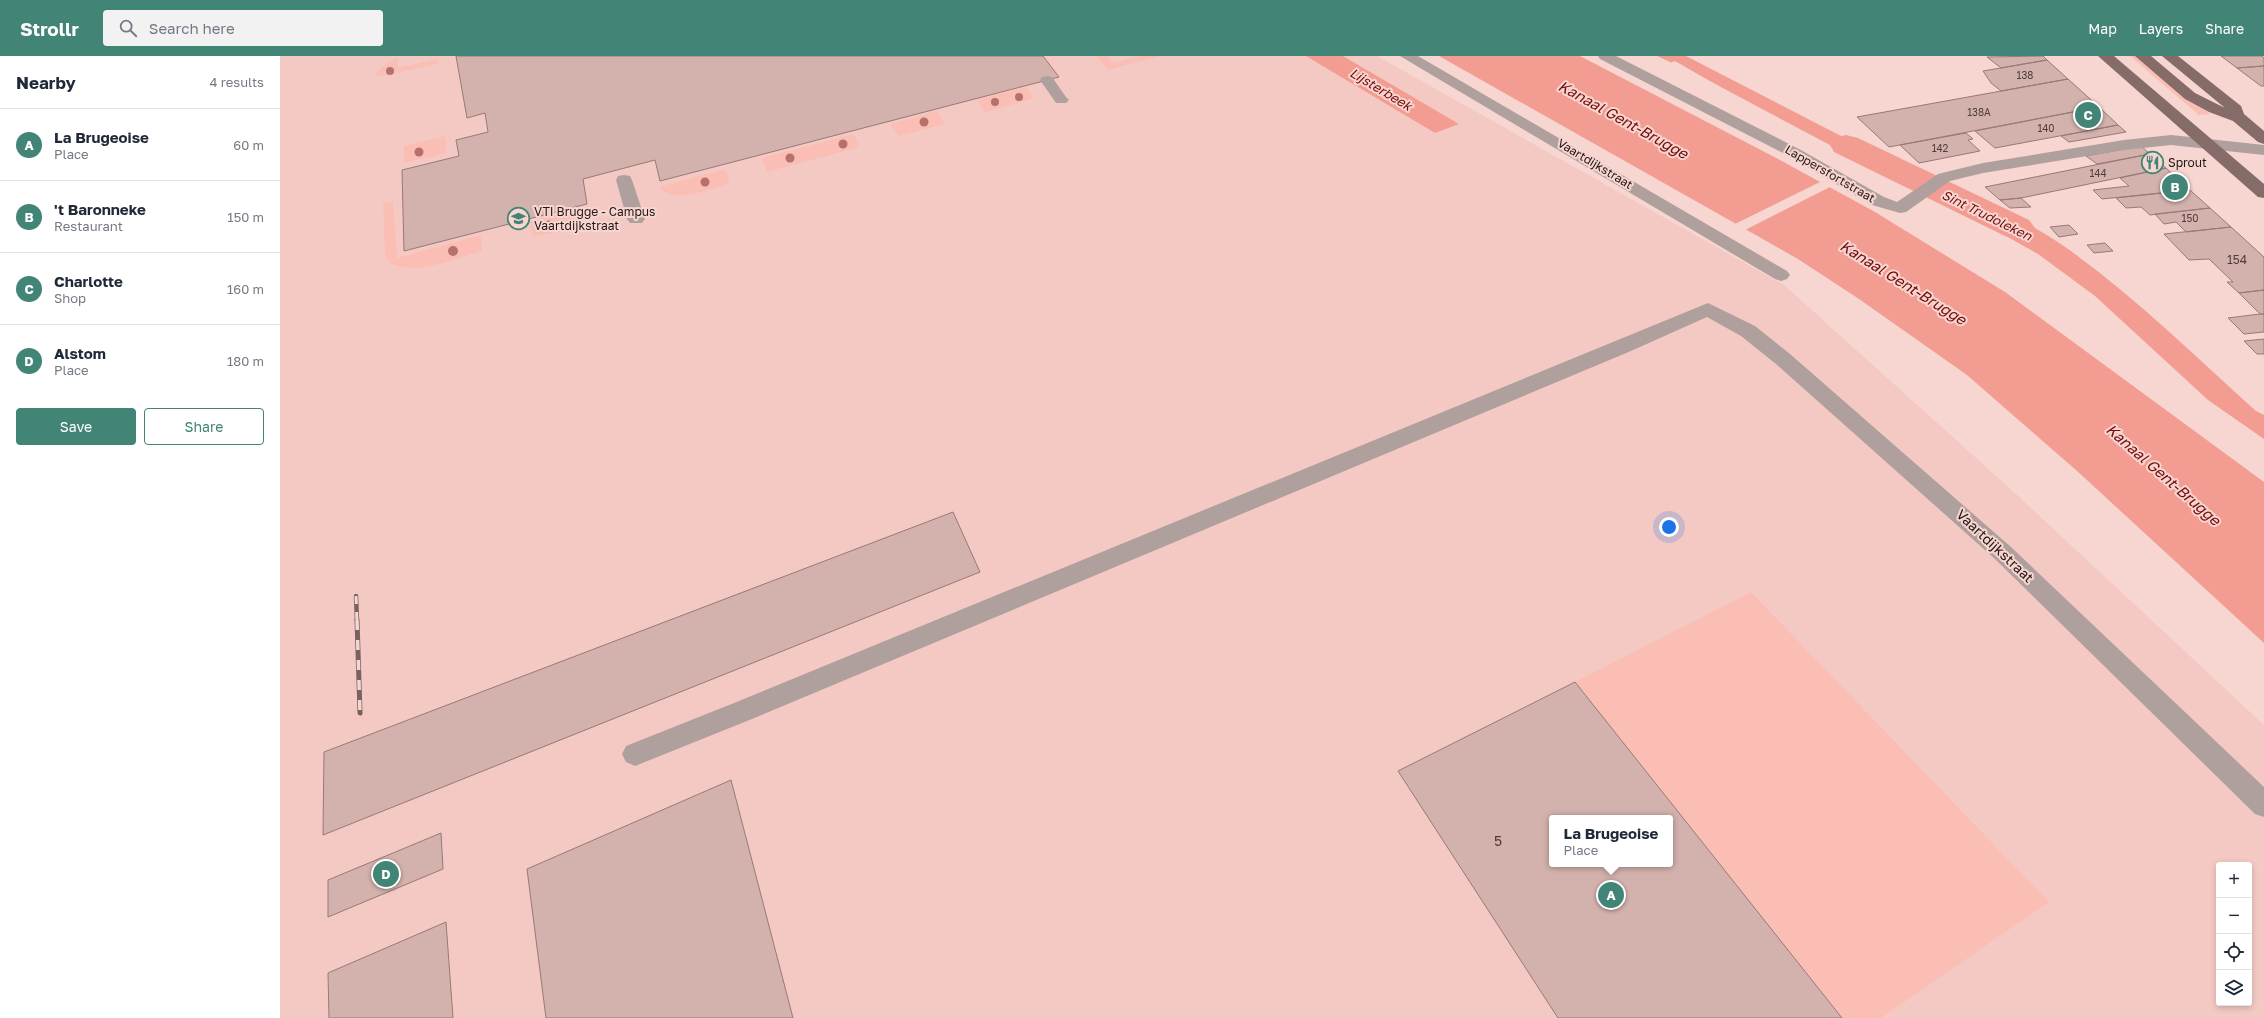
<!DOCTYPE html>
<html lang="en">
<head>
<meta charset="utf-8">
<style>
	body { margin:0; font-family:"Golos Text",sans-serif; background:#f2f2f3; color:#1f2937 }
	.controls { position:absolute; right:12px; bottom:12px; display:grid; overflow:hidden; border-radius:4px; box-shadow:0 2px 6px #0003 }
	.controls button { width:36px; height:36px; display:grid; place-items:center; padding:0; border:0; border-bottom:1px solid #e0e1e3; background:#fff; color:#1f2937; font:20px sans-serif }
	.you { position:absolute; left:1389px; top:471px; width:14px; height:14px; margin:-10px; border:3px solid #fff; border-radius:50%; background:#1a73e8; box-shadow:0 0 0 6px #1a73e833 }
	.badge { display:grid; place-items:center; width:26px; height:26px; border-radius:50%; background:#428476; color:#fff; font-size:13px; font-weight:700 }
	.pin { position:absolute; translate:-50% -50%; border:2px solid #fff; box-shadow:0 1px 4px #0006 }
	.popup { position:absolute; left:1269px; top:759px; width:124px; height:52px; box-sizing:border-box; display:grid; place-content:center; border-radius:4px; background:#fff; filter:drop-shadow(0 1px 3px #0005); font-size:13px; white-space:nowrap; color:#747a83 }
	.popup b { font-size:15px; color:#1f2937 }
	.popup::after { content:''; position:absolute; left:50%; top:100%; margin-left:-8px; border:8px solid transparent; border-top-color:#fff }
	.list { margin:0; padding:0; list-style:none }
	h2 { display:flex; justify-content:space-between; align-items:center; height:52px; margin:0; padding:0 16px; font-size:17px }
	h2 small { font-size:13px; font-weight:400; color:#747a83 }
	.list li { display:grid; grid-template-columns:26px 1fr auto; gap:12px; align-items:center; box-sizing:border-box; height:72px; padding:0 16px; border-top:1px solid #e0e1e3 }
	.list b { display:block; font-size:15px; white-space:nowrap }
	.list p { margin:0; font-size:13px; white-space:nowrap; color:#747a83 }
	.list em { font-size:13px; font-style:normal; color:#747a83 }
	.actions { display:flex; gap:8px; padding:12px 16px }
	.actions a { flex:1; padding:9px 0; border:1px solid #428476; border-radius:4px; text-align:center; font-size:14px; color:#428476 }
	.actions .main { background:#428476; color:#fff }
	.icon { flex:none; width:22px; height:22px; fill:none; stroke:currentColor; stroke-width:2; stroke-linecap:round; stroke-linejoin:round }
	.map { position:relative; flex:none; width:1984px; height:962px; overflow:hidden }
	header { display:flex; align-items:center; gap:24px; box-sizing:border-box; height:56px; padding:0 20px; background:#428476; color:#fff }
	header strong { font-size:19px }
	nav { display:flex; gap:22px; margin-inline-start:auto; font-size:14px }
	.search { width:280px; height:36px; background:#f2f2f3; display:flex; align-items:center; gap:10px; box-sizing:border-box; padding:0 14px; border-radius:4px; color:#747a83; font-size:15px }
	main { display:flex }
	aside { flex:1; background:#fff }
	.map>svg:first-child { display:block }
	.built { fill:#f4c9c3; fill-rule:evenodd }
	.green { fill:#fbbeb5 }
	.water { fill:#f39d92 }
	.pier { fill:#f7d5d0 }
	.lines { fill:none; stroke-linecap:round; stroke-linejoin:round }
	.canal { fill:#f39d92; fill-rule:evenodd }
	.building { fill:#d3b2ad; stroke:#987975; fill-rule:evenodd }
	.minor { fill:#afa09e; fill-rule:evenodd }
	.major { fill:#866c68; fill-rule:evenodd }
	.rail-far1-casing { stroke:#76625e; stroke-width:4.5 }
	.rail-casing { stroke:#76625e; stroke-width:5 }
	.rail-far1 { stroke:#f7d5d0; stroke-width:3; stroke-dasharray:8; stroke-linecap:butt }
	.rail { stroke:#f7d5d0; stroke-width:3.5; stroke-dasharray:10; stroke-linecap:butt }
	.tree { fill:#b7716c }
	.labels { text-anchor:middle; stroke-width:4; stroke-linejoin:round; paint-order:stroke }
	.far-number-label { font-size:10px; fill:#4f3e3b }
	.far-poi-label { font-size:12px; fill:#231715; stroke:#f7d5d0; text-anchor:start }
	.far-street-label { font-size:12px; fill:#231715; stroke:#f7d5d0 }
	.number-label { font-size:12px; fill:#4f3e3b }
	.far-water-label { font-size:13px; font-style:italic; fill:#740d0c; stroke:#f7d5d0 }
	.street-label { font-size:14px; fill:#231715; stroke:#f7d5d0 }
	.near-number-label { font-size:14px; fill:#4f3e3b }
	.water-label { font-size:15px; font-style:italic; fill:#740d0c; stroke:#f7d5d0 }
</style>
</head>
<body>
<header>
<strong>Strollr</strong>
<div class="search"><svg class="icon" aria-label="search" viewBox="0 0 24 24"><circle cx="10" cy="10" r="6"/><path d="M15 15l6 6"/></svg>Search here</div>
<nav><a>Map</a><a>Layers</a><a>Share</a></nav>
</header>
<main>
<aside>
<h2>Nearby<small>4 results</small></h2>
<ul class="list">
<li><span class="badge">A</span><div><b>La Brugeoise</b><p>Place</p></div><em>60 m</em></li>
<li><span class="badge">B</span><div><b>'t Baronneke</b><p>Restaurant</p></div><em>150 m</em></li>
<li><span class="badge">C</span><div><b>Charlotte</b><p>Shop</p></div><em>160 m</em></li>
<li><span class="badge">D</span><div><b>Alstom</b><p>Place</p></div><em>180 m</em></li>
</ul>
<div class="actions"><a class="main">Save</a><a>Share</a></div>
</aside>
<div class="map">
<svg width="1984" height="962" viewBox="0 0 1984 962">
	<rect width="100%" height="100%" fill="#f7d5d0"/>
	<path class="built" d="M 0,0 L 1097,0 L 1504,229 L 1736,438 L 1984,669 L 1984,962 L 0,962 ZM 1272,762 L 1390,762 L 1390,808 L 1272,808 ZM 1939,809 L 1969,809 L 1969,947 L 1939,947 Z"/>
	<path class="green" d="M 816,0 L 827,0 L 833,7 L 859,0 L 880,0 L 828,14 Z
		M 1850,0 L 1860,0 L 1930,58 L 1919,59 Z
		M 118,1 L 118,12 L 156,3 L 158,8 L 97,21 L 96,17 L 106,8 Z
		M 747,31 L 753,43 L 705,56 L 697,44 Z
		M 657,55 L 665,68 L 619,80 L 610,68 Z
		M 573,78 L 579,89 L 576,92 L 487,116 L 482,102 Z
		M 165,80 L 166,97 L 124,107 L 124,90 Z
		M 445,113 L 450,127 C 433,132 392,150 379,131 Z
		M 113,145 L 117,202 L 201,179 L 202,195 C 175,202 137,221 110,207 L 105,199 L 103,147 Z
		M 307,150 C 308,173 269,177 253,181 L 250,165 Z
		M 1471,536 L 1769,846 L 1601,962 L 1562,962 L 1295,626 Z"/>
	<path class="water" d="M 1026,0 L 1063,0 L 1179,68 L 1155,77 Z
		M 1159,0 L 1300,0 L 1500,104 L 1595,156 L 1725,236 L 1984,426 L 1984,587 L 1796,414 L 1687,319 L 1579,243 L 1518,203 Z
		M 1377,0 L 1406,0 L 1563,81 L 1633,110 L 1612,122 L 1422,21 Z
		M 1690,140 C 1723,156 1758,171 1788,193 C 1855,241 1915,300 1976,355 L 1984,359 L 1984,383 L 1928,344 L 1815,240 L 1758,198 L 1674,151 Z"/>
	<path class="pier" d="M 1395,5 L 1501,66 L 1421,23 L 1388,8 Z
		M 1542,125 L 1552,130 L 1463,175 L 1453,169 Z"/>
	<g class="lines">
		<path class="canal" d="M 1566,79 L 1578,82 L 1749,164 L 1755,172 L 1749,180 L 1737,183 L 1725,180 L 1554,96 L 1550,89 L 1554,82 Z"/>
	</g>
	<path class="building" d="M 176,0 L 763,0 L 779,21 L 380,125 L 375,104 L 303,123 L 307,148 L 124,195 L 122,114 L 179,100 L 176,84 L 208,76 L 205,57 L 187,62 Z
		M 1763,0 L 1767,4 L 1721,12 L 1707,1 Z
		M 1941,0 L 1982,0 L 1984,2 L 1984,10 L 1957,12 Z
		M 1767,4 L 1788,23 L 1721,35 L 1711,27 L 1703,15 Z
		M 1984,10 L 1984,30 L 1981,30 L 1957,12 Z
		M 1788,23 L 1819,51 L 1609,91 L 1577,61 Z
		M 1819,51 L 1838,69 L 1715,92 L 1695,75 Z
		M 1838,69 L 1846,76 L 1789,86 L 1781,80 Z
		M 1686,77 L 1693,83 L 1688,84 L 1700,95 L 1639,107 L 1620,89 Z
		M 1861,90 L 1870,98 L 1817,108 L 1806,100 Z
		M 1870,98 L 1886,112 L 1741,142 L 1720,144 L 1705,131 Z
		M 1886,112 L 1910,134 L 1822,143 L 1813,134 L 1849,130 L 1840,122 Z
		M 1910,134 L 1930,152 L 1870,159 L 1861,151 L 1846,152 L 1836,142 Z
		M 1741,142 L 1751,151 L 1730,152 L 1720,144 Z
		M 1930,152 L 1951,171 L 1906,176 L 1896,166 L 1884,168 L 1875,158 Z
		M 1789,169 L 1798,178 L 1779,181 L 1770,171 Z
		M 1951,171 L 1984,201 L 1984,234 L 1959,237 L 1947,226 L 1953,226 L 1929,203 L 1909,204 L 1884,178 Z
		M 1825,187 L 1833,195 L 1814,197 L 1807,189 Z
		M 1984,234 L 1984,258 L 1980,258 L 1959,237 Z
		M 1980,258 L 1984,258 L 1984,276 L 1964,278 L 1948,262 Z
		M 1984,283 L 1984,298 L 1977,298 L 1964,285 Z
		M 673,456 L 700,516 L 43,779 L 44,696 Z
		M 1295,626 L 1562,962 L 1278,962 L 1118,715 ZM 1272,762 L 1390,762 L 1390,808 L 1272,808 Z
		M 451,724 L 513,962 L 266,962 L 247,813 Z
		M 161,777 L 163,813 L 48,861 L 48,824 Z
		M 166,866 L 173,962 L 49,962 L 48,917 Z"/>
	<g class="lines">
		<path class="minor" d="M 1120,0 L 1138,0 L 1507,215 L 1510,219 L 1507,223 L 1501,225 L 1495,223 Z
			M 1318,0 L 1336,0 L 1519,93 L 1604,141 L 1617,146 L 1658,118 L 1703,107 L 1844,84 L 1891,79 L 1984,89 L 1984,99 L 1891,89 L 1844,94 L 1703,117 L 1670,125 L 1626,156 L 1620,157 L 1592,149 L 1507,99 L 1320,3 Z
			M 767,20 L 772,21 L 786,41 L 789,44 L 786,47 L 776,47 L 760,24 L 762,21 Z
			M 344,119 L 350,120 L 352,124 L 365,163 L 362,167 L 350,167 L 347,163 L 336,124 L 338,120 Z
			M 1428,247 L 1475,270 L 1510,298 L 1731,491 L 1984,731 L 1984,761 L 1975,758 L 1715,503 L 1496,308 L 1461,280 L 1427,261 L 1351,295 L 472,663 L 355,710 L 346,706 L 342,698 L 346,690 L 454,647 Z"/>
		<path class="major" d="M 1818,0 L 1834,0 L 1984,128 L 1984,142 L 1978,141 Z
			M 1855,0 L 1871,0 L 1915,37 L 1945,52 L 1882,0 L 1898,0 L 1961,50 L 1964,58 L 1984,75 L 1984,88 L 1978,86 L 1953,65 L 1929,56 L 1905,43 Z"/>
		<defs>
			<path id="rail-far1" d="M 76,540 L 77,565"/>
			<path id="rail" d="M 77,564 L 80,657"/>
		</defs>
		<use href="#rail-far1" class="rail-far1-casing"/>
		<use href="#rail" class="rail-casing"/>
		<use href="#rail-far1" class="rail-far1"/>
		<use href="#rail" class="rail"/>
	</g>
	<g class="tree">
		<circle cx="110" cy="15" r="4"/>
		<circle cx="739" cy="41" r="4"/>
		<circle cx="715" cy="46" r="4"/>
		<circle cx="644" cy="66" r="4.5"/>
		<circle cx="563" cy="88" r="4.5"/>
		<circle cx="139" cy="96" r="4.5"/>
		<circle cx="510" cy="102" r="4.5"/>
		<circle cx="425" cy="126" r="4.5"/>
		<circle cx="269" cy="169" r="4.5"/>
		<circle cx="173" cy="195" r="5"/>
	</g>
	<defs>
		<symbol id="restaurant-ring" viewBox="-11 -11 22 22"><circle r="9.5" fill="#f7d5d0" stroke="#428476" stroke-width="1.5"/><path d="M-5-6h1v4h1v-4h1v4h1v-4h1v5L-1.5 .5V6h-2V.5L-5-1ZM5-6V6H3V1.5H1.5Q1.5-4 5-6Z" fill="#428476"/></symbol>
		<symbol id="school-ring" viewBox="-11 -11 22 22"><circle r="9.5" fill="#f7d5d0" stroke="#428476" stroke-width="1.5"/><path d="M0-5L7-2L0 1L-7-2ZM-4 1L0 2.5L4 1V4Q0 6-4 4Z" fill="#428476"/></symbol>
	</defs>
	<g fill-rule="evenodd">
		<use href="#restaurant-ring" x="1860" y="94" width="25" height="25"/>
		<use href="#school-ring" x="226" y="150" width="25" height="25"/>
	</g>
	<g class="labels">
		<g class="far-number-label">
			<text x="1745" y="23">138</text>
			<text x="1699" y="60">138A</text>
			<text x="1766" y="76">140</text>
			<text x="1660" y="96">142</text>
			<text x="1818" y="121">144</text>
			<text x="1910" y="166">150</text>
		</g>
		<g class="far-poi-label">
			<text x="1888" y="111">Sprout</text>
			<text x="254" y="160">VTI Brugge - Campus<tspan x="254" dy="14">Vaartdijkstraat</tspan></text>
		</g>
		<g class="far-street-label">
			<text transform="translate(1315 108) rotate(31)" y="4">Vaartdijkstraat</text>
			<text transform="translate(1550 118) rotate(30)" y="4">Lappersfortstraat</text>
		</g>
		<g class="number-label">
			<text x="1957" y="208">154</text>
		</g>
		<g class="far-water-label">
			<text transform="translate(1101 33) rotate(31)" y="5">Lijsterbeek</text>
			<text transform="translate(1707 159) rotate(26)" y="5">Sint Trudoleken</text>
		</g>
		<g class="street-label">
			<text transform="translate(1715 490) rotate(43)" y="5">Vaartdijkstraat</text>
		</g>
		<g class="near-number-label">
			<text x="1218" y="790">5</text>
		</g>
		<g class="water-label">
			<text transform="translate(1343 64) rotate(29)" y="5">Kanaal Gent-Brugge</text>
			<text transform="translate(1623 227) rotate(32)" y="5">Kanaal Gent-Brugge</text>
			<text transform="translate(1883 419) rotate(41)" y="5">Kanaal Gent-Brugge</text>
		</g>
	</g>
</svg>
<div class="controls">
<button>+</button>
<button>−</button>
<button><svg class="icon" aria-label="locate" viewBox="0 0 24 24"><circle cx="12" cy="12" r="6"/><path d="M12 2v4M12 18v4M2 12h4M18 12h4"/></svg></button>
<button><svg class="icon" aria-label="layers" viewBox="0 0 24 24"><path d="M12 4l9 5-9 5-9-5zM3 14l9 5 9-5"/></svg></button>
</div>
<div class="you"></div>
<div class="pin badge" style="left:1331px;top:839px">A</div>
<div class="popup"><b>La Brugeoise</b>Place</div>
<div class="pin badge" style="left:1895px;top:131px">B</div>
<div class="pin badge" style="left:1808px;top:59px">C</div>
<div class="pin badge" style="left:106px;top:818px">D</div>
</div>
</main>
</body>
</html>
